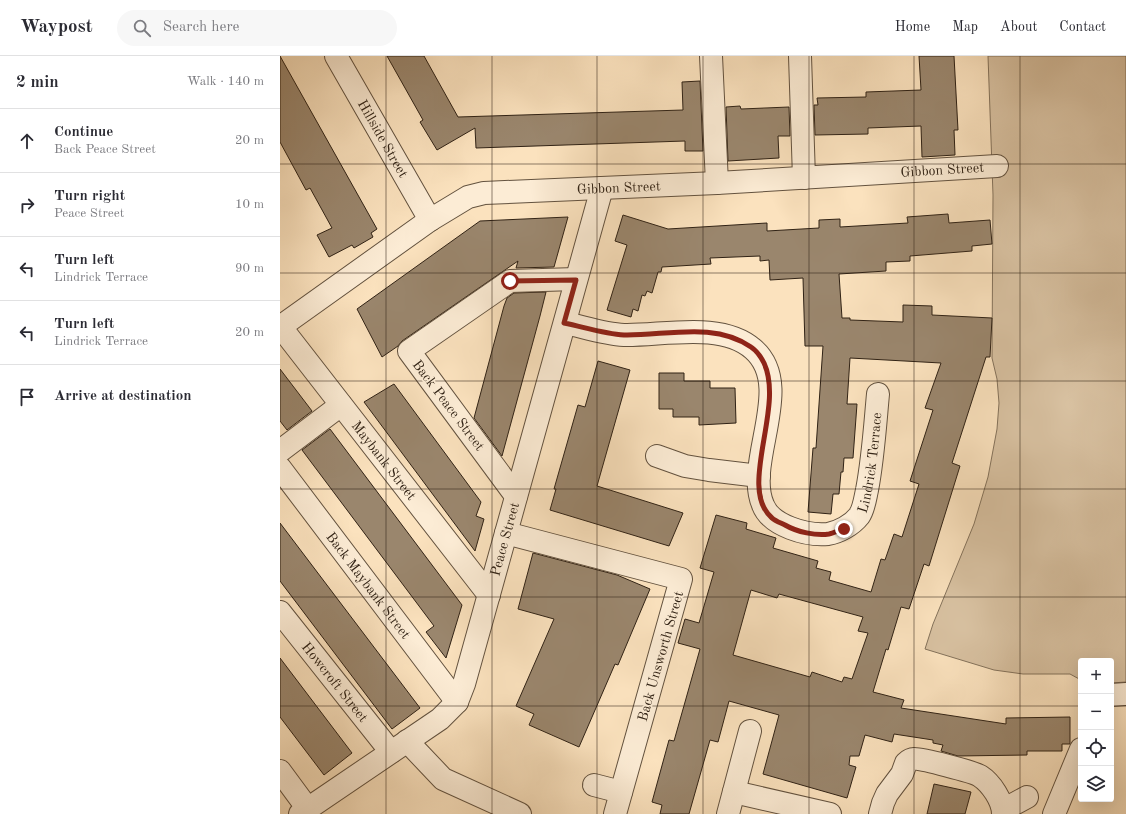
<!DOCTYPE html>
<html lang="en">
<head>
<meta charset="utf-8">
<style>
	body { margin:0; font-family:"Old Standard TT",serif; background:#f7f7f7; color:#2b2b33 }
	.controls { position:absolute; right:12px; bottom:12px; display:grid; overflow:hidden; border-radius:4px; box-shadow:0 4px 16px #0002 }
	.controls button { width:36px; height:36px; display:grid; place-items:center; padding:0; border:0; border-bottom:1px solid #e1e1e2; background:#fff; color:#2b2b33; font:20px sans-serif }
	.stop { position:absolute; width:12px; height:12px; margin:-9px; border:3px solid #8f2418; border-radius:50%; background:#fff }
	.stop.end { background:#8f2418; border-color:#fff; box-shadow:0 1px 4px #0008 }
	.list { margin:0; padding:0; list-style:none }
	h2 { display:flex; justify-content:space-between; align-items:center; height:52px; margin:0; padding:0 16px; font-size:17px }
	h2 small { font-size:13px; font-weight:400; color:#7c7c81 }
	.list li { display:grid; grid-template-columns:26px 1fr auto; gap:12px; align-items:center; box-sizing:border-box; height:64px; padding:0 16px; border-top:1px solid #e1e1e2 }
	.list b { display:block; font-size:15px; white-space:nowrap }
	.list p { margin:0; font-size:13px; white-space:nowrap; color:#7c7c81 }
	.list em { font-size:13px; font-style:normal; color:#7c7c81 }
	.icon { flex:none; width:22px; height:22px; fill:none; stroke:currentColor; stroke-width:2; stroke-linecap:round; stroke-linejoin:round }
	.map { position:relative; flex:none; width:846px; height:758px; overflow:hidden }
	header { display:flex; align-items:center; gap:24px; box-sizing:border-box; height:56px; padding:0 20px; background:#fff; border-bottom:1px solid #e1e1e2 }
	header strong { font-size:19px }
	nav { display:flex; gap:22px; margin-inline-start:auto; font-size:14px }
	.search { width:280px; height:36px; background:#f7f7f7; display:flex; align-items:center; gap:10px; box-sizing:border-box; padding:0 14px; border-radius:22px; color:#7c7c81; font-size:15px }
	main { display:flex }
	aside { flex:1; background:#fff }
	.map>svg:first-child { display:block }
	.green { fill:#d8c1a1; stroke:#84725b }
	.building { fill:#9a866d; stroke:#302215; fill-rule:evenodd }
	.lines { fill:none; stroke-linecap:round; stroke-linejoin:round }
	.minor-casing { stroke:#63523f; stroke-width:24 }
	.minor { stroke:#fcecd5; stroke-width:22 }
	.route { stroke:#8f2418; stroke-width:5 }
	.grid { fill:none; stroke:#302215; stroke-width:1; stroke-opacity:0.55 }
	.labels { text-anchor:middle; stroke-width:3.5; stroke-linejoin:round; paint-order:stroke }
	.street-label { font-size:14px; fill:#302215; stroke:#fcecd5 }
</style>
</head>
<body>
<header>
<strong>Waypost</strong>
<div class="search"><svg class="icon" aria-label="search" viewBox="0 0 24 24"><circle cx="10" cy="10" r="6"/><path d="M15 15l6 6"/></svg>Search here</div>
<nav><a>Home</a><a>Map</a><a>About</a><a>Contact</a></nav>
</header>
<main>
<aside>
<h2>2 min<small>Walk · 140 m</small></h2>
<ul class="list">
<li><svg class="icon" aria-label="ahead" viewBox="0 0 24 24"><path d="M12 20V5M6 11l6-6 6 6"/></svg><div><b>Continue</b><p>Back Peace Street</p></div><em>20 m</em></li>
<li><svg class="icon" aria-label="right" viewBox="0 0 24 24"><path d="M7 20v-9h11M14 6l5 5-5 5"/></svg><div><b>Turn right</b><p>Peace Street</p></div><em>10 m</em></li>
<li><svg class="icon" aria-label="left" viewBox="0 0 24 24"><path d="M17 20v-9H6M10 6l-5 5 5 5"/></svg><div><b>Turn left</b><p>Lindrick Terrace</p></div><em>90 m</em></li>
<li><svg class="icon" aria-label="left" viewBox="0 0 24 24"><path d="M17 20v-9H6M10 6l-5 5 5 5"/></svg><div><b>Turn left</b><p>Lindrick Terrace</p></div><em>20 m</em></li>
<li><svg class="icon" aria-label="arrive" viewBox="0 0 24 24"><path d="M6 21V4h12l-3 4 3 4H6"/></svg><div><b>Arrive at destination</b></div></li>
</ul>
</aside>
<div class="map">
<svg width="846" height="758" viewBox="0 0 846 758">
	<rect width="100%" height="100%" fill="#fbe2be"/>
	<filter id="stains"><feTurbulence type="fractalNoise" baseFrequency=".005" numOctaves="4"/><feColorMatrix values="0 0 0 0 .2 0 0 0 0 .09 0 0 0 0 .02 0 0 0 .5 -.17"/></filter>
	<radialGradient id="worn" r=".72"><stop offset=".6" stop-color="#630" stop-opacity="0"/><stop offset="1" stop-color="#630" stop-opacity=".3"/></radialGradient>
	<path class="green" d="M 708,0 L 846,0 L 846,626 L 831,627 L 831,605 L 801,605 L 801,624 L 790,618 L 743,618 L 714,614 L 645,593 L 653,568 L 694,468 L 708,421 L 717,373 L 719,347 L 717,323 L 712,302 L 713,139 Z"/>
	<path class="building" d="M 0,0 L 97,173 L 91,177 L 93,181 L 74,192 L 72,189 L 49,201 L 37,179 L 52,172 L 30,132 L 26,134 L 0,86 Z
		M 107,0 L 144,0 L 178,61 L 403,54 L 402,26 L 420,25 L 423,95 L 405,95 L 405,85 L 196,92 L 195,72 L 157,94 L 140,66 L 143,64 Z
		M 639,0 L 674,0 L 678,74 L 674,74 L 675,99 L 642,101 L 641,70 L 588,72 L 588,78 L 535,79 L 534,49 L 538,49 L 537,42 L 586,41 L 586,36 L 641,34 Z
		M 460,50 L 461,53 L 509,51 L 510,80 L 498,80 L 499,102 L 448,105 L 446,51 Z
		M 668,158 L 669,167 L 710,164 L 712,188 L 692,190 L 692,195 L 630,200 L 630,205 L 606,206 L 606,215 L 559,218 L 562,262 L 570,262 L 570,264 L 623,266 L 623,249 L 652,250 L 652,259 L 712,262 L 710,301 L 706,301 L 672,407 L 680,410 L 649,510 L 644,508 L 629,553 L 621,551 L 608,594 L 606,593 L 593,636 L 624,644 L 621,652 L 726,668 L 726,662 L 790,661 L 790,688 L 782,688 L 782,695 L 747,695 L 747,699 L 678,700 L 661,695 L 663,689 L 653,687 L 653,684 L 614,678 L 612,686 L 585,679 L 579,700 L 570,700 L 569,709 L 576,711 L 567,742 L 483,718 L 499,659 L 449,645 L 438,686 L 430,684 L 409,758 L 380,758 L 382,749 L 372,746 L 389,684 L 394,685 L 420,593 L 398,587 L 405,563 L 419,567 L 434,516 L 420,512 L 436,459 L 467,467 L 466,473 L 496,482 L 493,492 L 538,505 L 536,512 L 551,516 L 549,524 L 591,536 L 601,503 L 605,504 L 614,478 L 622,481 L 639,428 L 630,425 L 653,354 L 645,352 L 661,307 L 570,302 L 567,348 L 577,348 L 573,402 L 564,402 L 563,416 L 561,416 L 559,438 L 553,438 L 551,458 L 528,456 L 533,392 L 536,392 L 543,290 L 525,290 L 523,222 L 490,224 L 489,204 L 480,205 L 480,200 L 430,202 L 431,208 L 382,211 L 381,216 L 378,216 L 372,237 L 367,235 L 365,240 L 362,239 L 358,255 L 353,253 L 351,261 L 327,254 L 347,189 L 335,185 L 343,159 L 388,173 L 487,167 L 487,175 L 539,172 L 539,164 L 560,163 L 560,171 L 628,167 L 627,161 ZM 471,534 L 497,542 L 499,538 L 583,561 L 578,575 L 588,577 L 572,623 L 564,621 L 562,626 L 532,616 L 530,621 L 453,599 Z
		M 288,161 L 274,211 L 236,212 L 238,205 L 122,285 L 118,290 L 102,301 L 77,253 L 200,165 Z
		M 266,236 L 260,260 L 222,400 L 194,362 L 224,250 L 227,242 L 234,237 Z
		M 318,305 L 350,314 L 317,430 L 403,457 L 389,490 L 270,454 L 276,433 L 274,433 L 298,349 L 305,351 Z
		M 0,313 L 32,355 L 7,374 L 0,365 Z
		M 379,317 L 404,317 L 404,325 L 430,325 L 430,332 L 455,332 L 456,367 L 419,369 L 419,361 L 393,361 L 393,353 L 379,353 Z
		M 114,328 L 201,446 L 196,460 L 204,463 L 195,495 L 84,346 Z
		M 50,373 L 182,549 L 166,602 L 146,576 L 154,570 L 22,394 Z
		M 0,467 L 140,652 L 112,673 L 0,525 Z
		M 253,497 L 337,519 L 370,533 L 338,609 L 335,608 L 299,691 L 249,669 L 254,658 L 236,650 L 274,563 L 238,553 Z
		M 0,602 L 72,697 L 44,719 L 0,661 Z
		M 654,728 L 691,736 L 685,758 L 647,758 Z"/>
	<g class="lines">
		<defs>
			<g id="minor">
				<path id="s1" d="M 56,0 L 150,164"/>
				<path d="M 431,0 L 437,127"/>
				<path d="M 520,0 L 524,122"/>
				<path id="s2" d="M 285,267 C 304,271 324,278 344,279 C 382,280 441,265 473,293 C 516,330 464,405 483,449 C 491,470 527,480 548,478 C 559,476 572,469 579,460 C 584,453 585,443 587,434 C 593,403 595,370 598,338"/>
				<path id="s3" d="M 0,270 L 209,539"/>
				<path id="s4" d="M 0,271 L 150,164 L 188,141 L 204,137 L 437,127 L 717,110"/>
				<path d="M 0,395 L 61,349"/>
				<path d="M 377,400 L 405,410 L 429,414 L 479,420"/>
				<path id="s5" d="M 0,412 L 177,646"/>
				<path d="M 236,440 L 129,295 L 230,225 L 296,223"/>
				<path d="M 226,477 L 401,523 L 335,758"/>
				<path id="s6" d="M 0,556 L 111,696"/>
				<path d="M 831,639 L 846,638"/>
				<path d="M 127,685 L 163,723 L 240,758"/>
				<path d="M 0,715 L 28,753"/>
				<path d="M 314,729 L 341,736"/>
				<path d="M 454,736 L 550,758"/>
				<path d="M 723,754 L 747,741"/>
				<path id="s7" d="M 20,758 L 160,663 L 177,646 L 184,628 L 322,132"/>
				<path d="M 448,758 L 470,675"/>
				<path d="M 600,758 L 603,747 L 607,738 L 622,718 L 626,707 C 628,705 631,703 634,703 C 640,702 694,716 700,720 C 711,727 723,745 723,758"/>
				<path d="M 774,758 L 801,693"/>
			</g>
		</defs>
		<use href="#minor" class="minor-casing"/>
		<use href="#minor" class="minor"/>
	</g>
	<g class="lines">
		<path class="route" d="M 230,225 L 296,224 L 284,267 C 304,271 324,278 344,279 C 385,280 434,265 471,291 C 477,295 481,301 484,307 C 505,352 457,432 492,462 C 495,465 501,467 505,469 C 517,476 536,480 549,478 C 554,477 559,474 564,473"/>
	</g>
	<path class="grid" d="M 106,0 L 106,758M 212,0 L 212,758M 317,0 L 317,758M 423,0 L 423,758M 529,0 L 529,758M 634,0 L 634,758M 740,0 L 740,758M 0,108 L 846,108M 0,217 L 846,217M 0,325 L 846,325M 0,433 L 846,433M 0,541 L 846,541M 0,650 L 801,650M 831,650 L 846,650"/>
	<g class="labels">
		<g class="street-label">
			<text dy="5" stroke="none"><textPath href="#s1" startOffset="95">Hillside Street</textPath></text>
			<text dy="5" stroke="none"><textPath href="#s4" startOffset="704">Gibbon Street</textPath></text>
			<text dy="5" stroke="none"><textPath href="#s4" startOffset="380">Gibbon Street</textPath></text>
			<text transform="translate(169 349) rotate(53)" y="5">Back Peace Street</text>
			<text dy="5" stroke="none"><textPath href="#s3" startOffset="170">Maybank Street</textPath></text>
			<text dy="5" stroke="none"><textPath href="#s2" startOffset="522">Lindrick Terrace</textPath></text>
			<text dy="5" stroke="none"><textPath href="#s7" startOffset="363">Peace Street</textPath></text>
			<text dy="5" stroke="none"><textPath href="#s5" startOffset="147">Back Maybank Street</textPath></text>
			<text transform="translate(380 600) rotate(-74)" y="5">Back Unsworth Street</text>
			<text dy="5" stroke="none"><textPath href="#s6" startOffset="89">Howcroft Street</textPath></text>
		</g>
	</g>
	<rect width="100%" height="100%" filter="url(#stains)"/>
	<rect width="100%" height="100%" fill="url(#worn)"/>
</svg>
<div class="controls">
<button>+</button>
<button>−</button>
<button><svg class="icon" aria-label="locate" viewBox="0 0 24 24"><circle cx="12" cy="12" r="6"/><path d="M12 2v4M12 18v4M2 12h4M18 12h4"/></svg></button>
<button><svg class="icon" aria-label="layers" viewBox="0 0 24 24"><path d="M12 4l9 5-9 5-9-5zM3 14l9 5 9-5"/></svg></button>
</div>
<div class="stop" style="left:230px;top:225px"></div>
<div class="stop end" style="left:564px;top:473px"></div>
</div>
</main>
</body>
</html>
